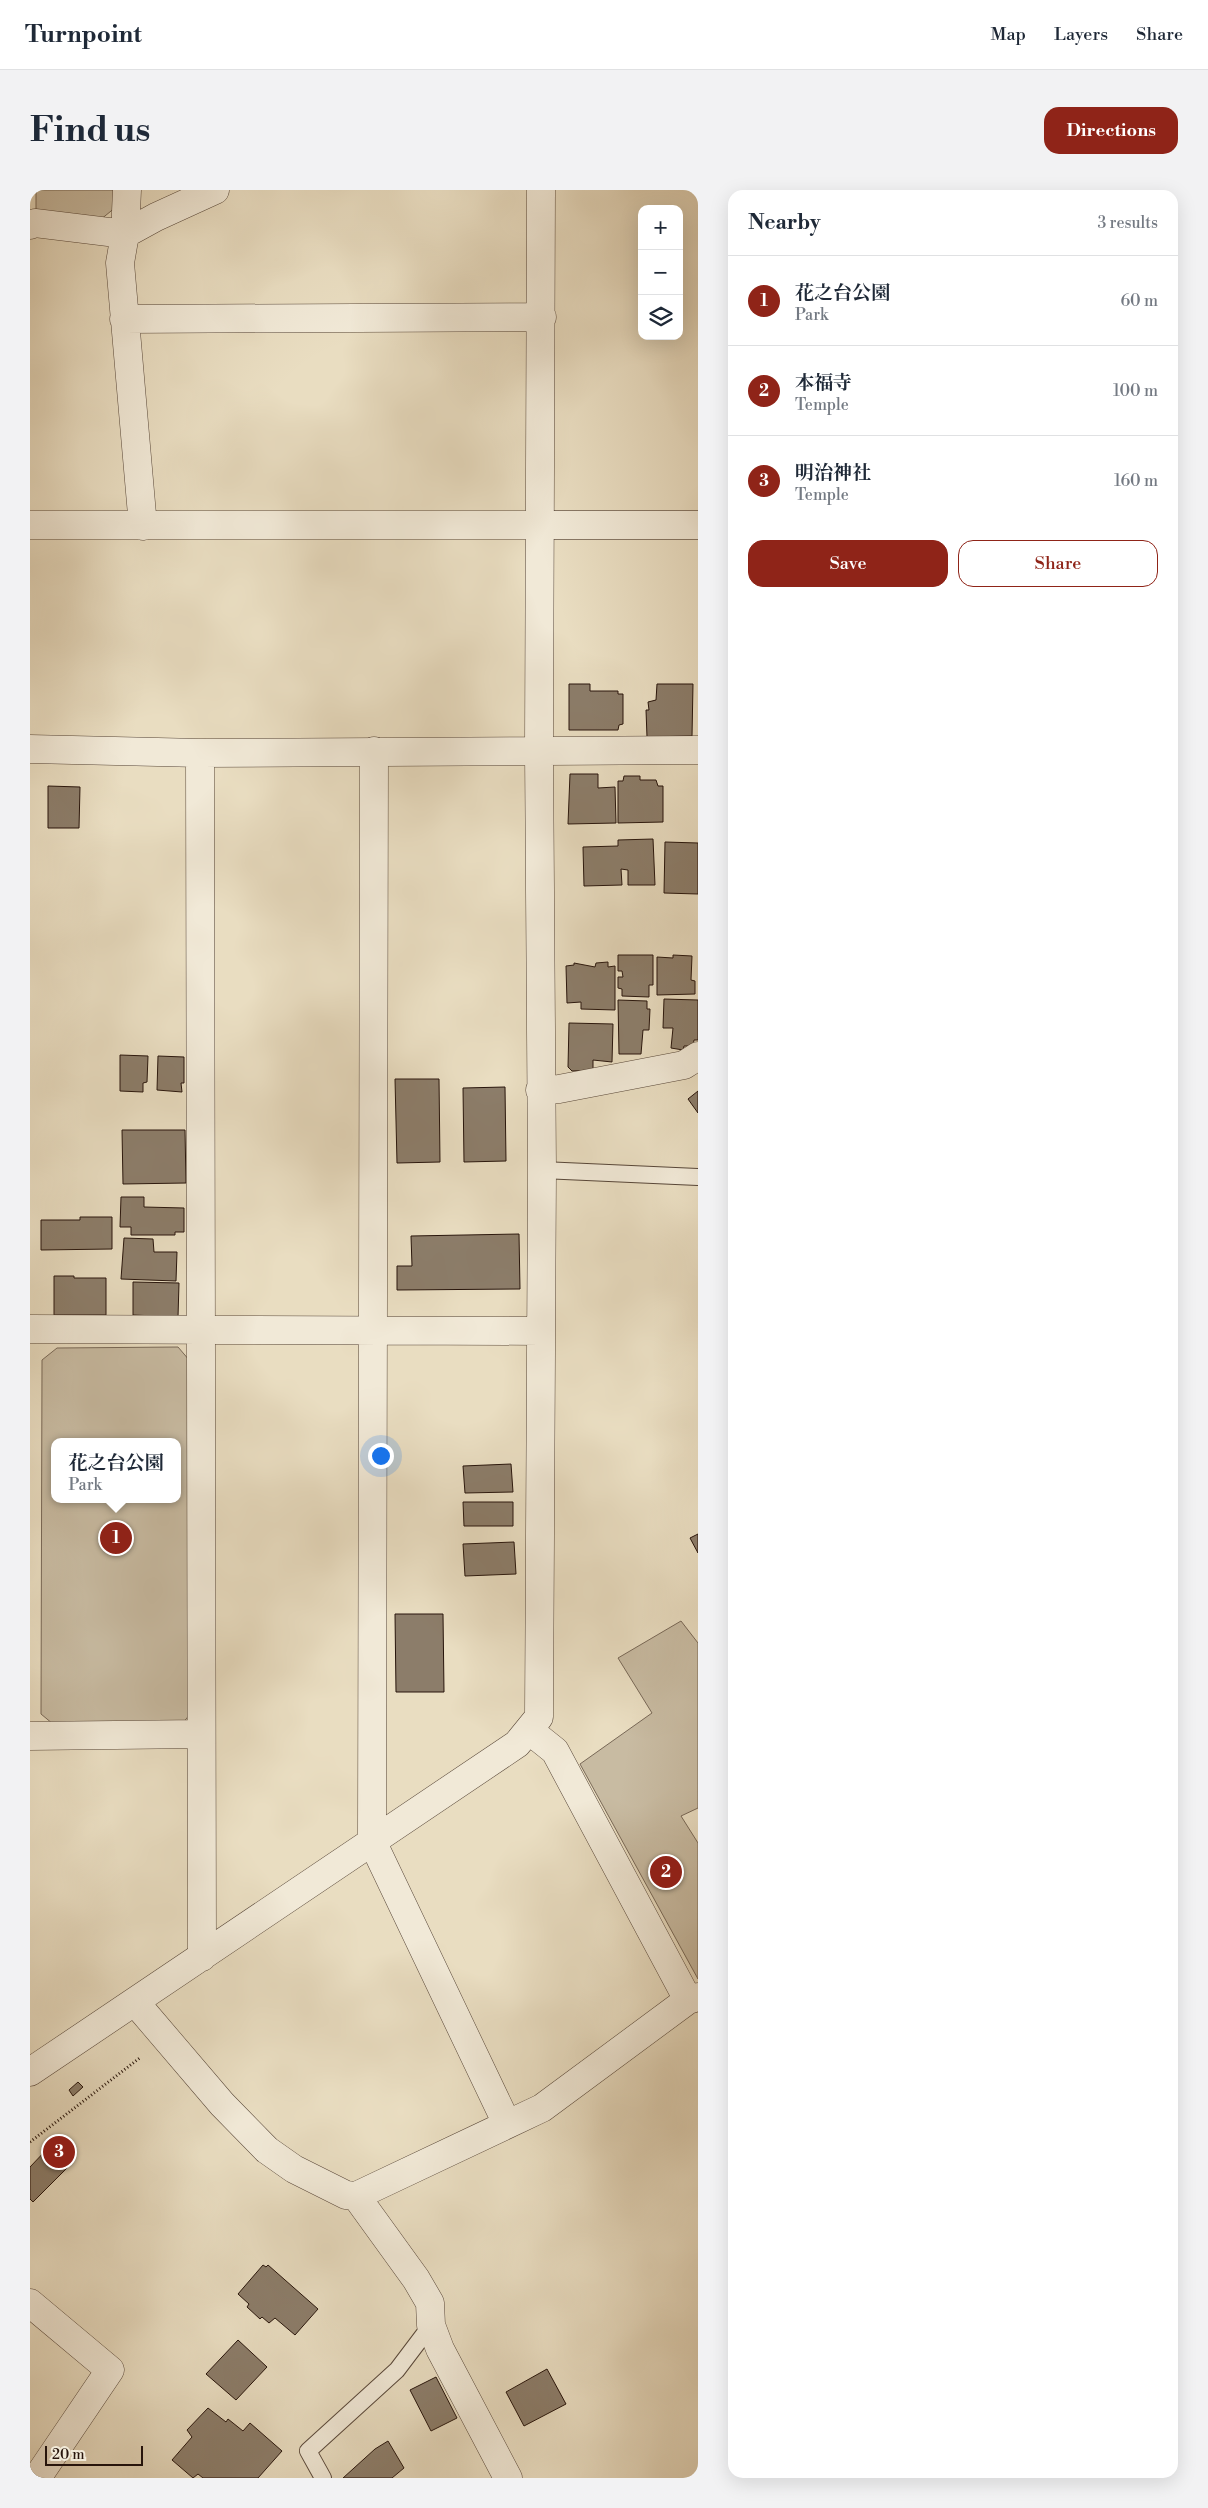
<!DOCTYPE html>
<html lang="en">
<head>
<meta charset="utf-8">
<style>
	body { margin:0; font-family:"Libre Bodoni","Noto Serif JP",serif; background:#f2f2f3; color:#1f2937 }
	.controls { position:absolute; right:15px; top:15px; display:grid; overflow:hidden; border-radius:10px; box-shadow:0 5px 20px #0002 }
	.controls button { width:45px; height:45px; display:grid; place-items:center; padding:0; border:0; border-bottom:1px solid #e0e1e3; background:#fff; color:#1f2937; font:25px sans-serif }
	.scale { position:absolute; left:15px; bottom:12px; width:98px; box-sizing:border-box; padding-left:5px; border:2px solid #28150c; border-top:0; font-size:14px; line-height:18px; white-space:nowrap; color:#28150c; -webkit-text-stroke:4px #f1e9d7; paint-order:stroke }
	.you { position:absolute; left:350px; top:1265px; width:18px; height:18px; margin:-12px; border:4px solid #fff; border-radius:50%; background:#1a73e8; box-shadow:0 0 0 8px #1a73e833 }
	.badge { display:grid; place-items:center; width:32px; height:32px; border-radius:50%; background:#8f2418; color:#fff; font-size:16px; font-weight:700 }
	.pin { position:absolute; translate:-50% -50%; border:2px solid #fff; box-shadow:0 1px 5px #0006 }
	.popup { position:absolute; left:21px; top:1248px; width:130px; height:65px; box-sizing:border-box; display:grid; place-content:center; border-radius:10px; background:#fff; filter:drop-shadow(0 1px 4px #0005); font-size:16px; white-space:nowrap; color:#747a83 }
	.popup b { font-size:19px; color:#1f2937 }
	.popup::after { content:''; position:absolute; left:50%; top:100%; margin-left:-10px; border:10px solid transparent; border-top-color:#fff }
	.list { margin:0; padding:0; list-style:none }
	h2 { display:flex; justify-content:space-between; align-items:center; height:65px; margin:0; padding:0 20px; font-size:21px }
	h2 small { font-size:16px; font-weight:400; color:#747a83 }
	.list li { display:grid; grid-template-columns:32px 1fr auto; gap:15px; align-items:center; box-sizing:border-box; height:90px; padding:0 20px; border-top:1px solid #e0e1e3 }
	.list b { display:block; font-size:19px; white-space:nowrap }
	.list p { margin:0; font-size:16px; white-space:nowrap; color:#747a83 }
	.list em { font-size:16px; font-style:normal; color:#747a83 }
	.actions { display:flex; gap:10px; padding:15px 20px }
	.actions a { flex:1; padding:11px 0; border:1px solid #8f2418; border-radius:15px; text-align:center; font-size:18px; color:#8f2418 }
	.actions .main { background:#8f2418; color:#fff }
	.icon { flex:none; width:28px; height:28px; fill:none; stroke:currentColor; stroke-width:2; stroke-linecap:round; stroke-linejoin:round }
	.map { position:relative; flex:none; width:668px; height:2288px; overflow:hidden; border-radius:15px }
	header { display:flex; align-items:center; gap:30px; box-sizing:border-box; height:70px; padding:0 25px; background:#fff; border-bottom:1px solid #e0e1e3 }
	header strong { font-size:24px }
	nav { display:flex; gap:28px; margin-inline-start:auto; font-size:18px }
	.intro { display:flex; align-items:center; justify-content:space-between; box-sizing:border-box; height:120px; padding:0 30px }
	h1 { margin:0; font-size:35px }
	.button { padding:12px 22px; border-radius:15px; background:#8f2418; color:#fff; font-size:18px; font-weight:700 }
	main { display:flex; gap:30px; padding:0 30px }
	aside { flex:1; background:#fff; border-radius:15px; box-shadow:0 5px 20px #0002 }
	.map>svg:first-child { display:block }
	.green { fill:#c8bba2; stroke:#786857; fill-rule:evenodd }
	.building { fill:#8c7d6a; stroke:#28150c }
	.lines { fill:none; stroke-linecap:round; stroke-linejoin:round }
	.lane-casing { stroke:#584739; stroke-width:18 }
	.street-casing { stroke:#584739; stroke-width:29 }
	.secondary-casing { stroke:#28150c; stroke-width:29 }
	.path { stroke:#28150c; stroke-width:3; stroke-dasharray:1 2.5; stroke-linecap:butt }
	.lane { stroke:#f1e9d7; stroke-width:16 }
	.street { stroke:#f1e9d7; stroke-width:28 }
	.secondary { stroke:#f1e9d7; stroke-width:28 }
</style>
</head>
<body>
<header>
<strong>Turnpoint</strong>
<nav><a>Map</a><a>Layers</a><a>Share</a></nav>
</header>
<div class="intro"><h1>Find us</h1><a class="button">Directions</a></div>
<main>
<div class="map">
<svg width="668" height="2288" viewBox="0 0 668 2288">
	<rect width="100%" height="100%" fill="#e9ddc1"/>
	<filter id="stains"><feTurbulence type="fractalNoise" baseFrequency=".004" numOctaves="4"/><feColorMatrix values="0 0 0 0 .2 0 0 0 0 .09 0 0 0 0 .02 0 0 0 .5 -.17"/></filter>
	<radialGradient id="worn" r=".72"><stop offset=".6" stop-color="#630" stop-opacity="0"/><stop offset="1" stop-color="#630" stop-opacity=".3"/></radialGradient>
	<path class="green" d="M 6,0 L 84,0 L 86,17 L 70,30 L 6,22 Z
		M 148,1157 L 160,1171 L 160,1524 L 149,1538 L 29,1539 L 11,1524 L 12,1170 L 27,1158 ZM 25,1252 L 147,1252 L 147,1309 L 25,1309 Z
		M 651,1431 L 668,1453 L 668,1618 L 651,1626 L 668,1653 L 668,1789 L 550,1574 L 622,1523 L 588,1468 Z"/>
	<path class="building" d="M 539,494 L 560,494 L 560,501 L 588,501 L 588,504 L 593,504 L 593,534 L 589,535 L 588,540 L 539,540 Z
		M 627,494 L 663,494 L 662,546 L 617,547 L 616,520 L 619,520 L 618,512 L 626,510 Z
		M 540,584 L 568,584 L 568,598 L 585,597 L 586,633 L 538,634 Z
		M 594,586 L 610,586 L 610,590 L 626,590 L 628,596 L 633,596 L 633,632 L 588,633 L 588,591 L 593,591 Z
		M 18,596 L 50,597 L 49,638 L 18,638 Z
		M 623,649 L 625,695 L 598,695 L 598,680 L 591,679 L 592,695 L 554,696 L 553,657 L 588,656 L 588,650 Z
		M 635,652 L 668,653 L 668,704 L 634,703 Z
		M 588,765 L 623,765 L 623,795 L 619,795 L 619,807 L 592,806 L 592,799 L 588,798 L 588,787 L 593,787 L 592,781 L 588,781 Z
		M 643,765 L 662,766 L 661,790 L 665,791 L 665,804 L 627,805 L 627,767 L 643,768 Z
		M 578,772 L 578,777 L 585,776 L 585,820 L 551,819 L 551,812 L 537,813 L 536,776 L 544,775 L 544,773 L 565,777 L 566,773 Z
		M 634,809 L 668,810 L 668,850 L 664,850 L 663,856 L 654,856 L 653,860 L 641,858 L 643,838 L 633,838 Z
		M 588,810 L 617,811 L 617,819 L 620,819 L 619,840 L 613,840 L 611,864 L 589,864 Z
		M 539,833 L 583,834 L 582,872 L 563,870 L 563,880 L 542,881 L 538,877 Z
		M 90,865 L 118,866 L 117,892 L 113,893 L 113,902 L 90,901 Z
		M 128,866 L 154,867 L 154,893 L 151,893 L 152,902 L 127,900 Z
		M 365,889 L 409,889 L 410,972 L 367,973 Z
		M 475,897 L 476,971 L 434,972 L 433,898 Z
		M 668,901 L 668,923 L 658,909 Z
		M 92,940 L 155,940 L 156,993 L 93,994 Z
		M 91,1007 L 114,1007 L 114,1017 L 154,1018 L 154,1042 L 145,1042 L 145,1045 L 101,1045 L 101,1037 L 90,1037 Z
		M 50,1027 L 82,1027 L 82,1059 L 11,1060 L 11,1030 L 50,1030 Z
		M 489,1044 L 490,1099 L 367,1100 L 367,1076 L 382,1076 L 381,1046 Z
		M 94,1048 L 123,1049 L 124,1062 L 147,1062 L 146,1091 L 91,1089 Z
		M 24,1086 L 44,1086 L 44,1088 L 76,1088 L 76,1125 L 24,1125 Z
		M 103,1092 L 149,1093 L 148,1127 L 103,1125 Z
		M 481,1274 L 483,1302 L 435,1303 L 433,1276 Z
		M 433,1312 L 483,1312 L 483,1336 L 434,1336 Z
		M 668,1344 L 668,1363 L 660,1348 Z
		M 484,1352 L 486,1384 L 435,1386 L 433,1354 Z
		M 365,1424 L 413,1424 L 414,1502 L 366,1502 Z
		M 48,1892 L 53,1897 L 43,1906 L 39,1900 Z
		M 19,1957 L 39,1976 L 3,2012 L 0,2009 L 0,1977 Z
		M 233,2075 L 236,2077 L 238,2075 L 288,2119 L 265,2145 L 245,2128 L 239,2133 L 232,2127 L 230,2129 L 217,2117 L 219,2114 L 208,2104 Z
		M 208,2150 L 237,2177 L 206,2210 L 176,2184 Z
		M 517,2179 L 536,2214 L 494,2236 L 476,2202 Z
		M 406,2187 L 427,2228 L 401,2241 L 380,2200 Z
		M 178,2218 L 196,2232 L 198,2229 L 213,2241 L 220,2233 L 252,2261 L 228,2288 L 173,2288 L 168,2284 L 163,2288 L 142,2270 L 162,2247 L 157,2240 Z
		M 358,2251 L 374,2278 L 362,2288 L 313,2288 L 345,2259 Z"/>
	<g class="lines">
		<defs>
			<path id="lane" d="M 512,980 L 668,987
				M 293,2288 L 278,2261 L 367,2180 L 401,2135"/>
			<path id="street" d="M 97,0 L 95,44 L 90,73 L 113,336
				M 0,35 L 5,33 L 95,44 L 126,27 L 185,0
				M 94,129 L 512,127
				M 0,335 L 509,335
				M 0,559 L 170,563 L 668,560
				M 344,561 L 342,1651 L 477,1934
				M 170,563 L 172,1767
				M 510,900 L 529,899 L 654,875 L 668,866
				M 0,1139 L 510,1141
				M 500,1541 L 525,1561 L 658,1810
				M 0,1546 L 170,1544
				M 105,1812 L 192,1914 L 237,1960 L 264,1979 L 316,2005 L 326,2006 L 512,1918 L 658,1810 L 668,1807
				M 0,1882 L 487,1554 L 509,1527 L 512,980 L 509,560 L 511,0
				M 326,2006 L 386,2089 L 400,2113 L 401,2135 L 410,2159 L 478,2288
				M 0,2113 L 80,2180 L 7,2288"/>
			<path id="secondary" d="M 509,335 L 668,335"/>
		</defs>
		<use href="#lane" class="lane-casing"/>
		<use href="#street" class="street-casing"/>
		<use href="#secondary" class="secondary-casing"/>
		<path class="path" d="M 0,1952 L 111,1867"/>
		<use href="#lane" class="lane"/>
		<use href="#street" class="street"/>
		<use href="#secondary" class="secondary"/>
	</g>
	<rect width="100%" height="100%" filter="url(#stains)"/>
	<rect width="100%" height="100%" fill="url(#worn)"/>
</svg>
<div class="controls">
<button>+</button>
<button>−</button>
<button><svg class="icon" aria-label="layers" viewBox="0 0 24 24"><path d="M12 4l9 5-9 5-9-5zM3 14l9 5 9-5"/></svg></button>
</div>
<div class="scale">20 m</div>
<div class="you"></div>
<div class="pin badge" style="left:86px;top:1348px">1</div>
<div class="popup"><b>花之台公園</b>Park</div>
<div class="pin badge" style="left:636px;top:1682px">2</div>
<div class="pin badge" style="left:29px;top:1962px">3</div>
</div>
<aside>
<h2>Nearby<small>3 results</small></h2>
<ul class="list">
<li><span class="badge">1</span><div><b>花之台公園</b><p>Park</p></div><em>60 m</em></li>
<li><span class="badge">2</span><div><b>本福寺</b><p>Temple</p></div><em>100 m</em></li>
<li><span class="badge">3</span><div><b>明治神社</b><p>Temple</p></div><em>160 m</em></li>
</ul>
<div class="actions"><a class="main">Save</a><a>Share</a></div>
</aside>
</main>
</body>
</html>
